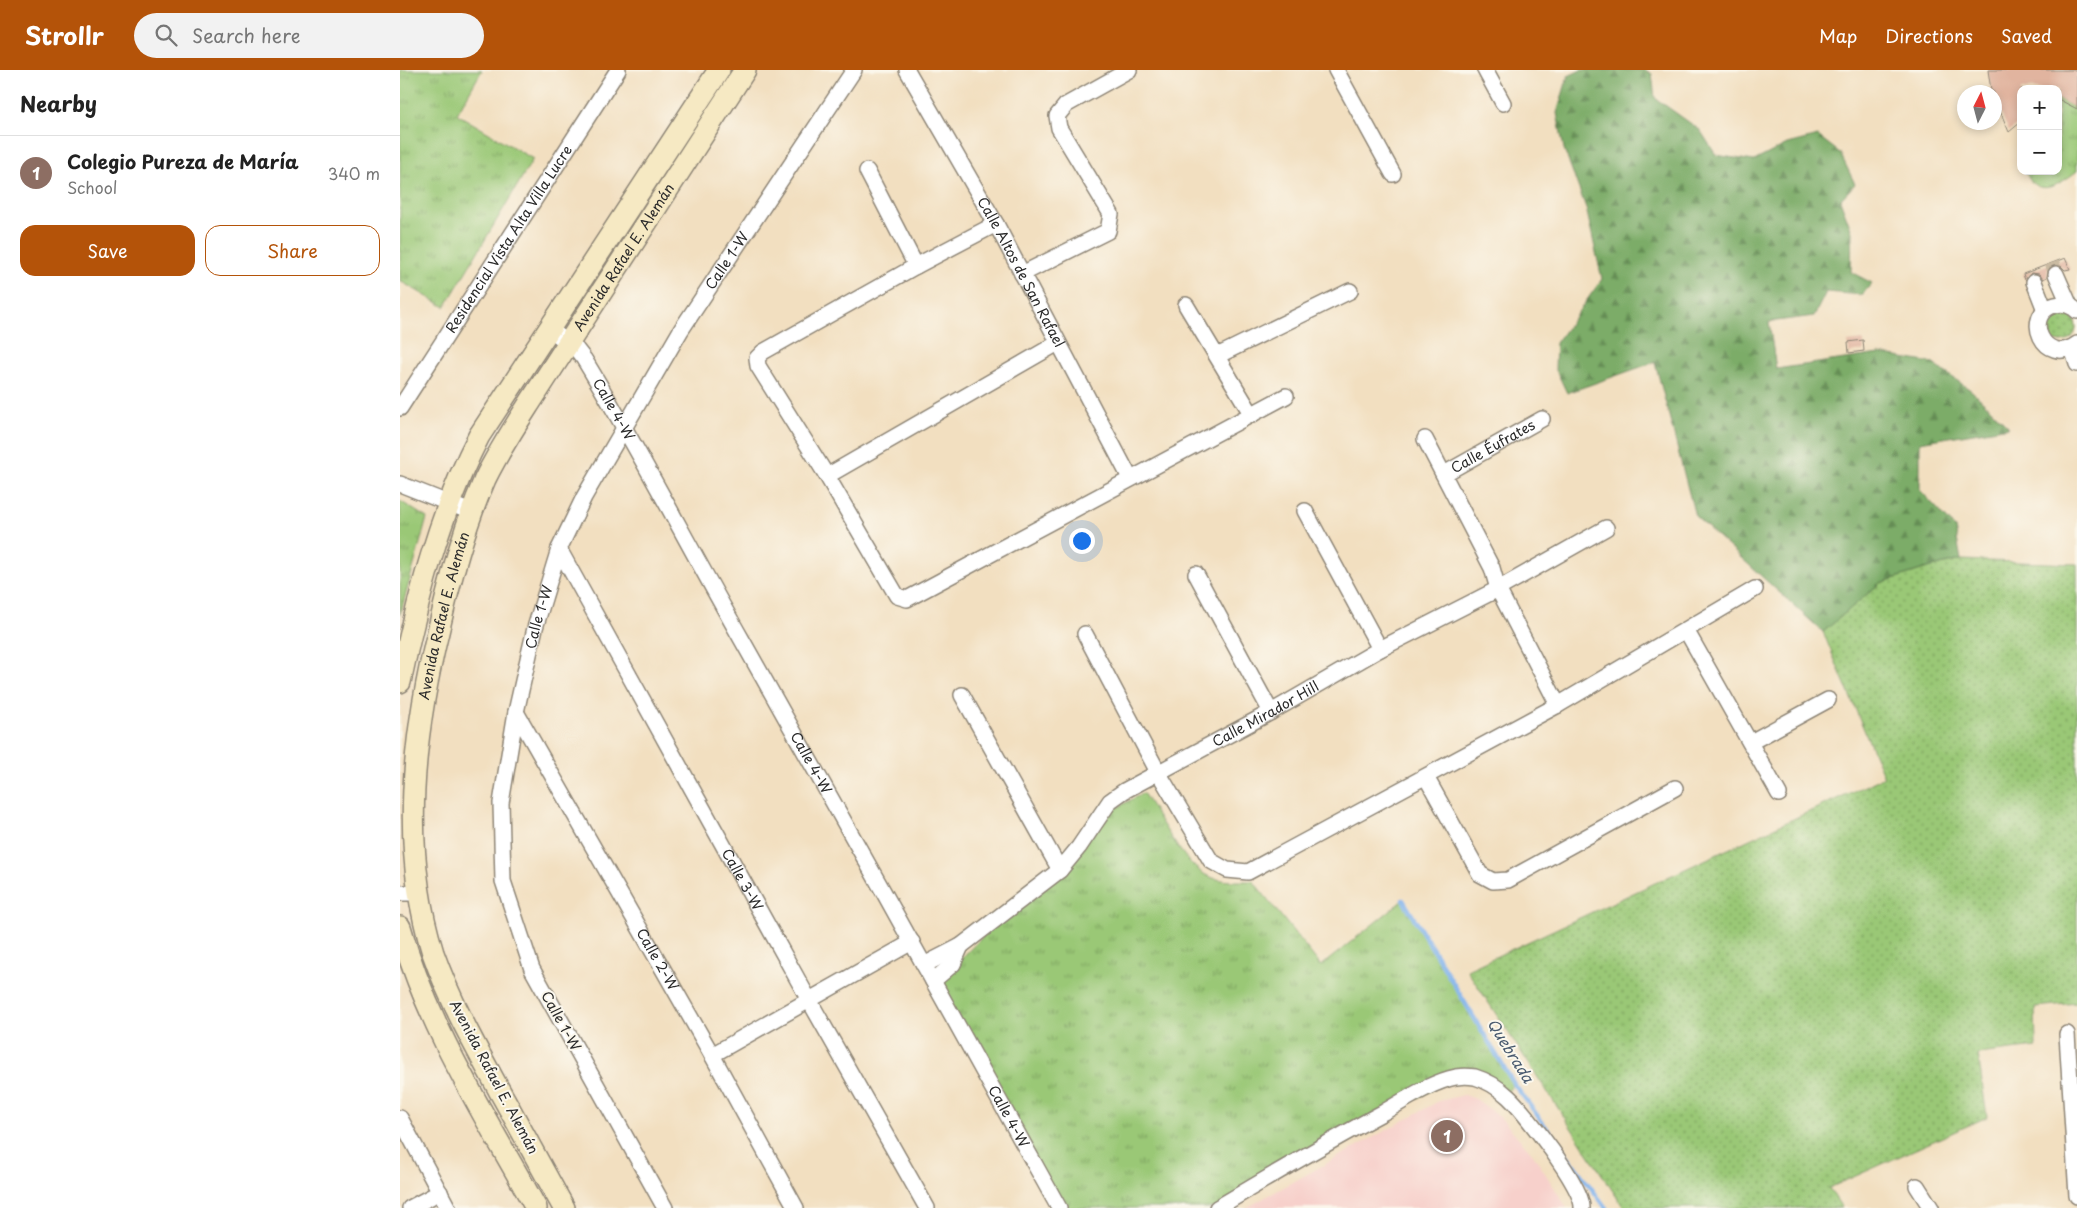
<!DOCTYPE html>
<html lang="en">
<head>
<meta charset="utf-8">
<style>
	body { margin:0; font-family:"Playpen Sans",sans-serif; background:#f2f2f2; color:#222 }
	.controls { position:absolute; right:15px; top:15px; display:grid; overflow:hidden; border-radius:10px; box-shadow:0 2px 8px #0003 }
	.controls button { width:45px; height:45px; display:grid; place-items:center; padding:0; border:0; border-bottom:1px solid #e0e0e0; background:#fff; color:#222; font:25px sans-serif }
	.compass { position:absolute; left:1557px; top:15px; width:45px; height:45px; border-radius:50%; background:#fff; box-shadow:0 2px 8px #0003; rotate:6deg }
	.you { position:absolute; left:681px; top:470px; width:18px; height:18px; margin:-12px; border:4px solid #fff; border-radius:50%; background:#1a73e8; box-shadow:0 0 0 8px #1a73e833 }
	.badge { display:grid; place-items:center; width:32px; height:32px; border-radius:50%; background:#b45309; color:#fff; font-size:16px; font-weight:700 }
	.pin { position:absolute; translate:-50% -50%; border:2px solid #fff; box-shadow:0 1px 5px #0006 }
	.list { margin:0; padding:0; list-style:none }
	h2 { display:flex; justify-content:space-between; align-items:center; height:65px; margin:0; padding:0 20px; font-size:21px }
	h2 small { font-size:16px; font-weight:400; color:#767676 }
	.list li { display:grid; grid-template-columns:32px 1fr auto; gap:15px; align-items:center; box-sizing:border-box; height:75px; padding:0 20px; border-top:1px solid #e0e0e0 }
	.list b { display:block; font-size:19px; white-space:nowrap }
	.list p { margin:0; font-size:16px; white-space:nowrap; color:#767676 }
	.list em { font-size:16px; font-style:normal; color:#767676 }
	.actions { display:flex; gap:10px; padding:15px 20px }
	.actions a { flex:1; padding:11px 0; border:1px solid #b45309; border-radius:15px; text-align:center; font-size:18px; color:#b45309 }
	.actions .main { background:#b45309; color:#fff }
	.icon { flex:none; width:28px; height:28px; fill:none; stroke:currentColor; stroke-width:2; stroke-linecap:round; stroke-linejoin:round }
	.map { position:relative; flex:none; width:1677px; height:1138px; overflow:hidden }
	header { display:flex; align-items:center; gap:30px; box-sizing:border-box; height:70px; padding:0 25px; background:#b45309; color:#fff }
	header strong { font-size:24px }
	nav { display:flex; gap:28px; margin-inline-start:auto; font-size:18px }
	.search { width:350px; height:45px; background:#f2f2f2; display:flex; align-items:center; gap:12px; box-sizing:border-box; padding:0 18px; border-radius:28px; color:#767676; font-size:19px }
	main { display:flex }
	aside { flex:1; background:#fff }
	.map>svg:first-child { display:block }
	.built { fill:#f7d0cb }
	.grass { fill:url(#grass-dots); stroke:#627a50 }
	.forest { fill:url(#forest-firs); stroke:#536c49 }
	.park { fill:url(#park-tufts); stroke:#627a50 }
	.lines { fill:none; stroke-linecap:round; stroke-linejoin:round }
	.stream { stroke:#80b2ec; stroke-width:4.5 }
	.building { fill:#e1b49f }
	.street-tunnel { stroke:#cabba2; stroke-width:15; stroke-dasharray:15 8; stroke-linecap:butt }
	.street-casing { stroke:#8e8576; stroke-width:18 }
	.secondary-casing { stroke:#8e8576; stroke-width:24 }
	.street { stroke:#fff; stroke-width:15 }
	.secondary { stroke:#f6e9c3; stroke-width:21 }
	.labels { text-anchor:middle; stroke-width:4; stroke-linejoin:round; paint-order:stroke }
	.street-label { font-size:14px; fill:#2b2b2b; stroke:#fbf7ec }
	.water-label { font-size:15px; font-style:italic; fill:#495a6f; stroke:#fbf7ec }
</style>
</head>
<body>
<header>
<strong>Strollr</strong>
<div class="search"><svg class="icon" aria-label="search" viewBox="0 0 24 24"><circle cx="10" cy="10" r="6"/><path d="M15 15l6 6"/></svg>Search here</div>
<nav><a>Map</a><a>Directions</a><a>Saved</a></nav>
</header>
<main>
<aside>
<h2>Nearby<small></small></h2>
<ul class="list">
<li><span class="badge" style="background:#8d6e63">1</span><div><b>Colegio Pureza de María</b><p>School</p></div><em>340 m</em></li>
</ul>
<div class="actions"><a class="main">Save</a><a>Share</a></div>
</aside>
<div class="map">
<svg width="1677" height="1138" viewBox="0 0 1677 1138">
	<defs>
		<pattern id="grass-dots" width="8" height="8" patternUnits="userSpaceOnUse" patternTransform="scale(1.25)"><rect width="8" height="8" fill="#9ac876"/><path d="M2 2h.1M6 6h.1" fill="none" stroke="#7ea361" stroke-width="1.8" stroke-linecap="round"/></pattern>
		<pattern id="forest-firs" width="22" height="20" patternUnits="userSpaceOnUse" patternTransform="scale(1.25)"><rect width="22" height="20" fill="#7bac67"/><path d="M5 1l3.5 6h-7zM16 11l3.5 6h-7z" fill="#658c55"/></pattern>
		<pattern id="park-tufts" width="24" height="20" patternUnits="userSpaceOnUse" patternTransform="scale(1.25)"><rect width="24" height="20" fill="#9ac876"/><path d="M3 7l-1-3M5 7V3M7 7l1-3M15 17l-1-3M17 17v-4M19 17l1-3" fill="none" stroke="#7ea361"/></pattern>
	</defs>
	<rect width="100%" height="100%" fill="#fbf7ec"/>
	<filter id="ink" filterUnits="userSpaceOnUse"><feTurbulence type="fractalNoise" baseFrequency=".02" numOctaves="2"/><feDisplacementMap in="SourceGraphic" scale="10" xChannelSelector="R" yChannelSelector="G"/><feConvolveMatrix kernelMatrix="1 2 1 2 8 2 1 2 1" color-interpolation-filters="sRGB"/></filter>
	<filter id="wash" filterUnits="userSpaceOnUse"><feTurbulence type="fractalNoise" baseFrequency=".0096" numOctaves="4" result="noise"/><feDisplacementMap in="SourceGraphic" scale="20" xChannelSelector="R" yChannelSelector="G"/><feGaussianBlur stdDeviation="1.12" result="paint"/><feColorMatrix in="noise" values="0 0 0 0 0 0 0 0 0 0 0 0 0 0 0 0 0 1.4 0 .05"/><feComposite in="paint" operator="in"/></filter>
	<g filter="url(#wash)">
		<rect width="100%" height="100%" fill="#f2dfc0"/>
		<path class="built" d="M 1064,1025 L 1076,1029 L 1100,1047 L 1133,1084 L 1167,1138 L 846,1138 L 1039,1031 Z"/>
		<path class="grass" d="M1646 257a15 15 0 1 1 30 0a15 15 0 1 1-30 0Z
			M 1561,490 L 1677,494 L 1677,933 L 1635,937 L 1636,977 L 1578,984 L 1587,1047 L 1429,1118 L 1442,1138 L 1224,1138 L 1067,900 L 1484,707 L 1423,562 L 1480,513 L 1524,499 Z"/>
		<path class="forest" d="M 1181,0 L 1245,0 L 1252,4 L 1255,28 L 1300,60 L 1316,85 L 1354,91 L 1387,74 L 1418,66 L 1440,83 L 1455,114 L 1440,130 L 1452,162 L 1451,202 L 1472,213 L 1462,225 L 1426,222 L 1414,246 L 1369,252 L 1376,299 L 1479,284 L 1532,293 L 1572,321 L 1609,357 L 1520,372 L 1520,420 L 1555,458 L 1561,490 L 1524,499 L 1480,513 L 1423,562 L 1295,446 L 1255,292 L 1167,323 L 1155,298 L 1156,273 L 1202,209 L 1186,138 L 1164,79 L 1157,43 L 1168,6 Z"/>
		<path class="park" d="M 0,0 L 82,0 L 57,44 L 133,89 L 45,237 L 0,211 Z
			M 1658,29 L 1677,39 L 1677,101 C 1659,115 1637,130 1625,101 L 1658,101 Z
			M 0,431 L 27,448 L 0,545 Z
			M 743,723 C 759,746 784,797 810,807 C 824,812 838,811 853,811 L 921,896 L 1003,830 L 1114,1014 L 1106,1023 L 1056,1007 L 817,1138 L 659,1138 L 535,915 L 702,746 Z"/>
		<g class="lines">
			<path class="stream" d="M 1003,830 L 1114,1014 L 1206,1138"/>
		</g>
		<g id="blocks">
			<path class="building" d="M 1588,0 L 1677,0 L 1677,39 L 1658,29 L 1658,19 L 1621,19 L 1621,52 L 1609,62 L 1594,27 L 1594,22 L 1591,20 Z
				M 1665,188 L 1670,199 L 1665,200 L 1661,196 L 1653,195 L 1648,199 L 1647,207 L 1643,209 L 1639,204 L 1631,203 L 1625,210 L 1623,204 Z
				M 1463,270 L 1464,281 L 1449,283 L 1448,272 Z"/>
		</g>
	</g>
	<g filter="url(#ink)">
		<use href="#blocks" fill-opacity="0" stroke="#8e8576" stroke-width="1"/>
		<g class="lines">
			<path class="street-tunnel" d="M 1652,193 L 1656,204"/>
			<defs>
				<g id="street">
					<path id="s1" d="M 507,0 L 596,154 L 730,408"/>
					<path d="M 936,0 L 993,104"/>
					<path d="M 1085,0 L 1103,33"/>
					<path d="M 467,101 L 516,196"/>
					<path d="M 596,154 L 516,196 L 363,282 L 357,288 L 358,296 L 427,406 L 497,526 L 507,529 L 886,326"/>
					<path d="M 622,204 L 708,161 L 711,144 L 659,58 L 657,46 L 666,35 L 729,0"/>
					<path d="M 1656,204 L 1670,236"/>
					<path d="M 1634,212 L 1645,240"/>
					<path d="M 786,235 L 852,345"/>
					<path d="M 1677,241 C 1671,235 1663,233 1655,235 C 1621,244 1644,298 1677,274"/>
					<path id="s2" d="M 150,259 L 177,280 L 184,289 C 240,381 289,477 342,570 C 448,759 555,948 659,1138"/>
					<path d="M 1672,278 L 1677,294"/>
					<path d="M 817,286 L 950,221"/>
					<path id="s3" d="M 0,338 L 218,0"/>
					<path d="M 1025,369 L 1092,498 L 1098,519 L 1158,635"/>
					<path id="s4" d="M 1044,404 L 1142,349"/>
					<path d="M 427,406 L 658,273"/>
					<path d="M 0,414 L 71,442"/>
					<path d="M 905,441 L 980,579"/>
					<path id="s5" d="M 159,479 L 409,930 L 527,1138"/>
					<path d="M 796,504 L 871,642"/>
					<path d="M 1286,560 L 1379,724"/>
					<path d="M 685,564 L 758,702 L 811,791 L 827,800 L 848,802 L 1158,635 L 1355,519"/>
					<path d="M 562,625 L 660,800"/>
					<path id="s6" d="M 116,642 L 312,985 L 396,1138"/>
					<path d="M 1351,672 L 1428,630"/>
					<path d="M 1026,707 L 1080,804 L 1093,811 L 1108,810 L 1275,718"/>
					<path d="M 0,823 L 17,823"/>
					<path id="s7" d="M 524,895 L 561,876 L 660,800 L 679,777 L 710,731 L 724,721 L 871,642 L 980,579 L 1098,519 L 1206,458"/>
					<path d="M 533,911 L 553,894 L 561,876"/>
					<path d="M 1667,964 L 1677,1126"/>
					<path d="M 312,985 L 512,872"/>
					<path d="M 0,1048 L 48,1138"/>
					<path d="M 1517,1116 L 1531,1138"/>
					<path d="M 10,1138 L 40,1122"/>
					<path id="s8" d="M 265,1138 L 132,899 L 103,811 L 101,733 L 116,642 L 135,558 L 159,479 L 184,427 L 281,260 L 454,0"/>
					<path d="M 817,1138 C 872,1105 928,1072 984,1042 C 1007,1029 1031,1012 1056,1007 C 1062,1006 1069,1006 1075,1007 C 1105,1016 1121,1040 1139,1063 C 1150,1077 1183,1122 1182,1138"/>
				</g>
				<g id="secondary">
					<path d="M 0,612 C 18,528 39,443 79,366 L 319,0"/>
					<path d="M 0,857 C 28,958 86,1047 136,1138"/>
					<path id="s9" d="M 164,1138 C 142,1099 121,1059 99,1020 C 75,976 50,931 33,883 C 0,778 13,664 39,558 C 51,507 64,457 85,409 C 98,382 115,356 131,331 L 345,0"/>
				</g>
			</defs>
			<use href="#street" class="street-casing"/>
			<use href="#secondary" class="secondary-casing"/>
			<use href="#street" class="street"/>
			<use href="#secondary" class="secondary"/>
		</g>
	</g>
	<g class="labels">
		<g class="street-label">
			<text dy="5" stroke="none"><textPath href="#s3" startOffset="201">Residencial Vista Alta Villa Lucre</textPath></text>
			<text dy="5" stroke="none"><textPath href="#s9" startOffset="1034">Avenida Rafael E. Alemán</textPath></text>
			<text dy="5" stroke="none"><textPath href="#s8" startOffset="1039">Calle 1-W</textPath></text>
			<text dy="5" stroke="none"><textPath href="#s1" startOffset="232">Calle Altos de San Rafael</textPath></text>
			<text dy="5" stroke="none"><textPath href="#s2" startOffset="104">Calle 4-W</textPath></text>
			<text dy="5" stroke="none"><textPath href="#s4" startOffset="56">Calle Éufrates</textPath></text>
			<text dy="5" stroke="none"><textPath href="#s9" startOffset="629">Avenida Rafael E. Alemán</textPath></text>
			<text dy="5" stroke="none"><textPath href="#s8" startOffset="634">Calle 1-W</textPath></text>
			<text dy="5" stroke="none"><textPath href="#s7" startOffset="430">Calle Mirador Hill</textPath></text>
			<text dy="5" stroke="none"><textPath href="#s2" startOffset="509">Calle 4-W</textPath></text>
			<text dy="5" stroke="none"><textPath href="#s5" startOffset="378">Calle 3-W</textPath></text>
			<text dy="5" stroke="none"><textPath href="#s6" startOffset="285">Calle 2-W</textPath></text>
			<text transform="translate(161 951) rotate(61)" y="5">Calle 1-W</text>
			<text transform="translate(94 1007) rotate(62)" y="5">Avenida Rafael E. Alemán</text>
			<text dy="5" stroke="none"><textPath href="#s2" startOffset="914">Calle 4-W</textPath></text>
		</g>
		<g class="water-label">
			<text transform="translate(1110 981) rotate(58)" y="5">Quebrada</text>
		</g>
	</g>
</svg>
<div class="controls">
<button>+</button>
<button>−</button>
</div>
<svg class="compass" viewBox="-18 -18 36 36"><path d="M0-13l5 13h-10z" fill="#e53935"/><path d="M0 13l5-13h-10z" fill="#767676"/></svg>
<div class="you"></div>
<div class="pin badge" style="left:1047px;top:1066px;background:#8d6e63">1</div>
</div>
</main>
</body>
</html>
